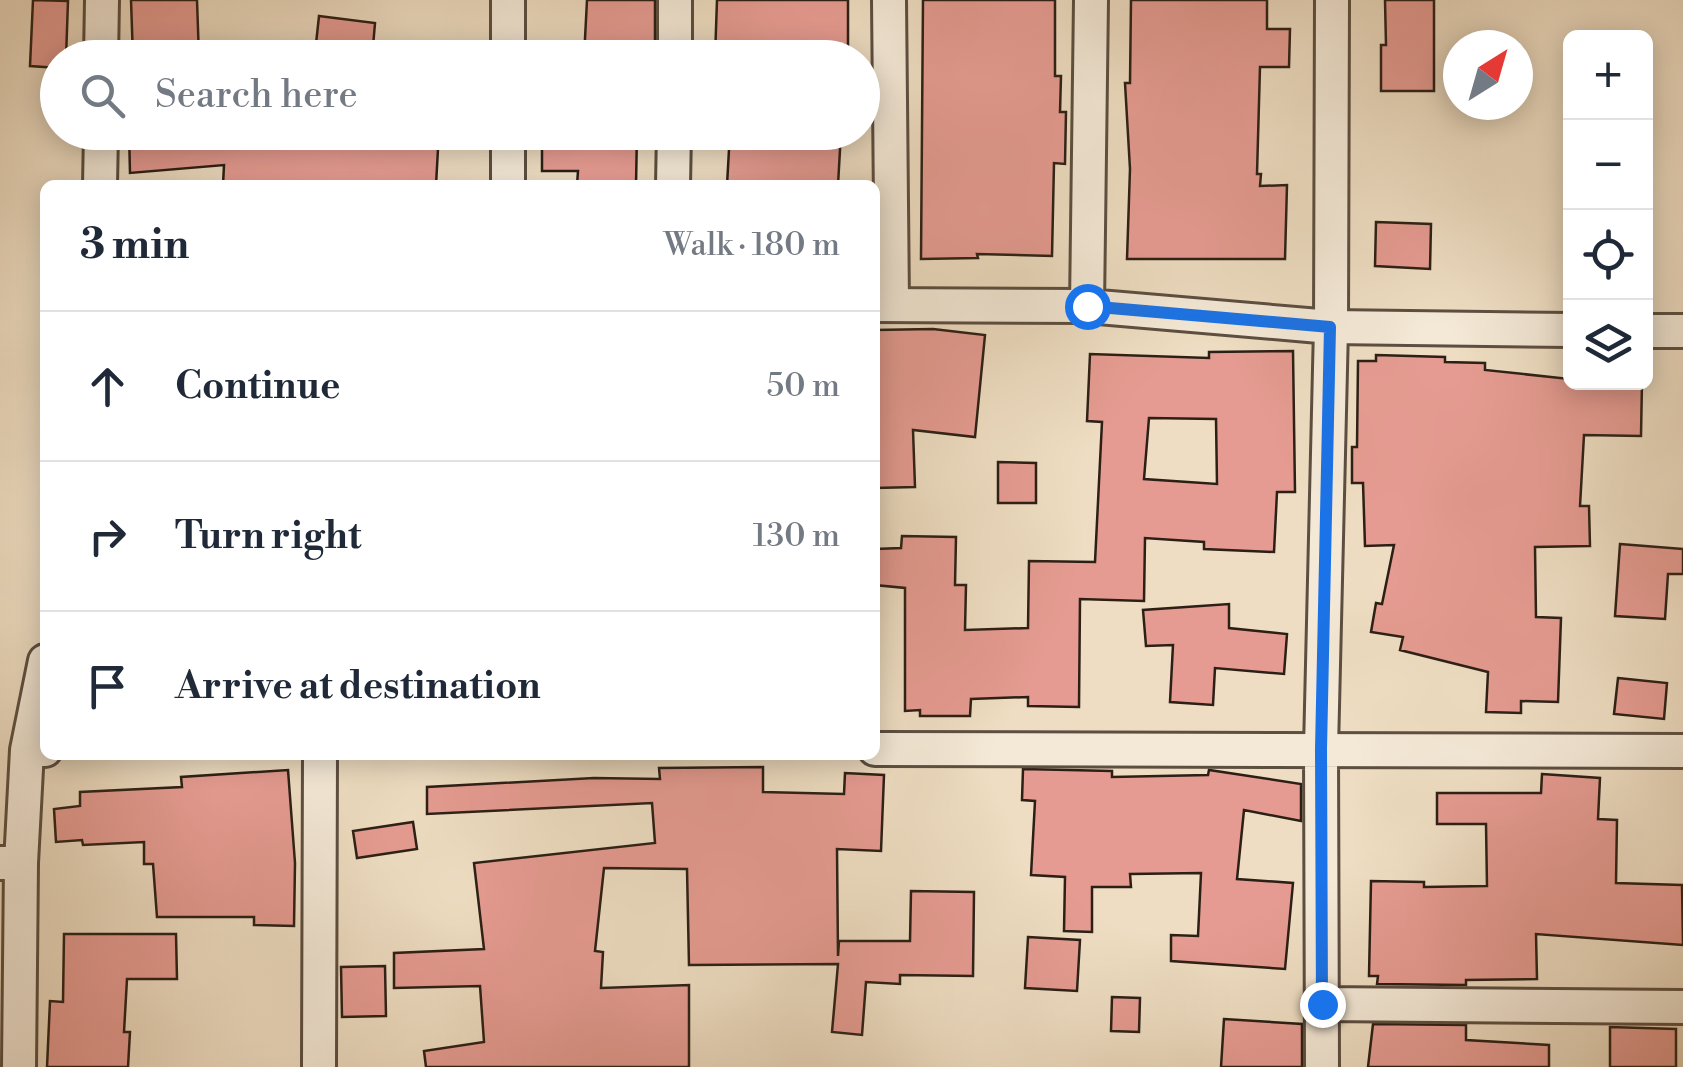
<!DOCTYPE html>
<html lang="en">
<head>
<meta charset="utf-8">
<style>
	body { margin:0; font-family:"Libre Bodoni",serif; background:#f6f6f7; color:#1f2937 }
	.controls { position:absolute; right:30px; top:30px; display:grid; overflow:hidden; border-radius:15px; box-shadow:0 5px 25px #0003 }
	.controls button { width:90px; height:90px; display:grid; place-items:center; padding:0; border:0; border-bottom:2px solid #e0e1e3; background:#fff; color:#1f2937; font:50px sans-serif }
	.compass { position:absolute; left:1443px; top:30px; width:90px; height:90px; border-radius:50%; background:#fff; box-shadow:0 5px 25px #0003; rotate:37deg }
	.stop { position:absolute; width:30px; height:30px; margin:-22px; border:8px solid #1a73e8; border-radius:50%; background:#fff }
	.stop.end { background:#1a73e8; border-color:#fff; box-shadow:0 2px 10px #0008 }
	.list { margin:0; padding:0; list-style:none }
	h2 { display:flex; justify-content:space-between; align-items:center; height:130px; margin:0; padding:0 40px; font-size:42px }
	h2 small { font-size:32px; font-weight:400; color:#747a83 }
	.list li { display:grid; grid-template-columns:65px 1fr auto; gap:30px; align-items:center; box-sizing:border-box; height:150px; padding:0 40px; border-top:2px solid #e0e1e3 }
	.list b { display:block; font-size:38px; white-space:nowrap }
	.list em { font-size:32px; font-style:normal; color:#747a83 }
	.icon { flex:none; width:55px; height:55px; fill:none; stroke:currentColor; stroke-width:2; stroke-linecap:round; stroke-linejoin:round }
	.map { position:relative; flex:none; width:1683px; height:1067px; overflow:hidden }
	.search { position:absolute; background:#fff; box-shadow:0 5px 25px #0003; left:40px; top:40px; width:840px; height:110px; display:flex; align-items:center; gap:25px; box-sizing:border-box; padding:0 35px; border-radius:55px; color:#747a83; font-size:38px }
	.panel { position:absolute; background:#fff; box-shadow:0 5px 25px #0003; left:40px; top:180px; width:840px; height:580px; border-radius:15px }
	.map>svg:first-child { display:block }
	.building { fill:#e59b91; stroke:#2c1f15; stroke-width:2.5; fill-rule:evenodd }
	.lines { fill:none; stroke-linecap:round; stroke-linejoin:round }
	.street-casing { stroke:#5c4e40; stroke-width:38 }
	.street { stroke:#f4e9d7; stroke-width:32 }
	.route { stroke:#1a73e8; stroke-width:12 }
</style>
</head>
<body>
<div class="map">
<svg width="1683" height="1067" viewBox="0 0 1683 1067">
	<rect width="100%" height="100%" fill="#eeddc2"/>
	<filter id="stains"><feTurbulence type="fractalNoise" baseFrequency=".002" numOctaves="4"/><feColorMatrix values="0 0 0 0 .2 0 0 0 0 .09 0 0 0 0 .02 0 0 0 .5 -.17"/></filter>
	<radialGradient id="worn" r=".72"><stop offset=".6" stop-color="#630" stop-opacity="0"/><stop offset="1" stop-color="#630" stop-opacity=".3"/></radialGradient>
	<path class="building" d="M 33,0 L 68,1 L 66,58 L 58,58 L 58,68 L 30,66 Z
		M 131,0 L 197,0 L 199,58 L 133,58 Z
		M 587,0 L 655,0 L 655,58 L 584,58 Z
		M 717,0 L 848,0 L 848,58 L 715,58 Z
		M 923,0 L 1055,0 L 1055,76 L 1061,76 L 1060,112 L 1066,112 L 1065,164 L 1054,163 L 1052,256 L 977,254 L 978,258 L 921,259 Z
		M 1131,0 L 1267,0 L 1267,29 L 1290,29 L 1289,67 L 1260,67 L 1257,174 L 1261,174 L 1260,186 L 1287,185 L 1285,259 L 1127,259 L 1130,169 L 1125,83 L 1130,83 Z
		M 1385,0 L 1434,0 L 1434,91 L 1381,91 L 1381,45 L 1386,45 Z
		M 319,16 L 375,23 L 372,58 L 315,53 Z
		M 129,132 L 426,132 L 425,148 L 438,149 L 436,185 L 223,185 L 224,165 L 130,173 Z
		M 542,132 L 637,132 L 636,185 L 577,185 L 578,171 L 542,171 Z
		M 730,132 L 841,132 L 838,185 L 727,185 Z
		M 1376,222 L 1431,224 L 1430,269 L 1375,266 Z
		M 933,329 L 985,335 L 975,437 L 913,430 L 915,487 L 875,488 L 875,330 Z
		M 1293,351 L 1295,492 L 1277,492 L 1274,552 L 1204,549 L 1204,542 L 1145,538 L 1144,601 L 1080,599 L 1079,707 L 1028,706 L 1028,697 L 971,699 L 970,716 L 920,716 L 920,710 L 905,711 L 905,588 L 875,585 L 875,549 L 901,548 L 902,536 L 956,537 L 955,585 L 966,585 L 965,630 L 1028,628 L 1029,561 L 1095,562 L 1102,422 L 1087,421 L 1090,354 L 1209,358 L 1209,352 ZM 1149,418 L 1216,419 L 1217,484 L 1144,479 Z
		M 1376,355 L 1445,357 L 1445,362 L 1485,363 L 1485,370 L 1570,379 L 1570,382 L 1642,382 L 1641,436 L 1584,435 L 1580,506 L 1589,506 L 1590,546 L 1535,547 L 1536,617 L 1561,618 L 1558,702 L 1521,701 L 1521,713 L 1486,712 L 1488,672 L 1400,650 L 1403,637 L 1371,632 L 1376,603 L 1382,604 L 1394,545 L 1365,546 L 1363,483 L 1352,483 L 1352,447 L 1357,447 L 1358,361 L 1376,361 Z
		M 998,462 L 1036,463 L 1036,503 L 998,503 Z
		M 1620,544 L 1683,549 L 1683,574 L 1668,574 L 1665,619 L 1615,616 Z
		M 1229,604 L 1229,628 L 1287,634 L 1284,674 L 1215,668 L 1213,705 L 1170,702 L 1173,645 L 1146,646 L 1143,610 Z
		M 1618,678 L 1667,683 L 1664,719 L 1614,714 Z
		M 763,767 L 763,792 L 844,794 L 845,773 L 884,775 L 881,851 L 837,849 L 838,956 L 839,941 L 910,941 L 911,891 L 974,892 L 973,976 L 900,975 L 900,984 L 866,982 L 862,1035 L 832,1032 L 838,964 L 689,965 L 687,869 L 604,868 L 595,951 L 603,952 L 601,988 L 689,985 L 689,1067 L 426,1067 L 424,1051 L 484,1042 L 480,986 L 394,988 L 394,953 L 484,949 L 474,863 L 655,843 L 652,803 L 427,814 L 427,787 L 594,778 L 660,779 L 659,768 Z
		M 1023,769 L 1112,771 L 1112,777 L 1208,775 L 1209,770 L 1301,784 L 1301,821 L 1244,810 L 1237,879 L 1293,883 L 1285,969 L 1171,961 L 1171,935 L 1198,936 L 1201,873 L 1130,874 L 1131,887 L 1092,887 L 1092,932 L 1064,931 L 1065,877 L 1031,875 L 1035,801 L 1022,800 Z
		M 288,770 L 295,863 L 294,926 L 254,925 L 254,917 L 157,917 L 153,864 L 144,864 L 144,842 L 83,845 L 82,840 L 56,842 L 54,809 L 80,806 L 80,792 L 182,787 L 181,777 Z
		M 1542,774 L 1600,778 L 1598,819 L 1617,820 L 1616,883 L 1682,885 L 1683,945 L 1536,934 L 1537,979 L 1466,980 L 1466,985 L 1377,984 L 1378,976 L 1369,976 L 1371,881 L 1424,882 L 1424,887 L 1487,886 L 1486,824 L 1437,824 L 1437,793 L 1541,793 Z
		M 413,822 L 417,849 L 357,858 L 353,831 Z
		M 64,934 L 176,934 L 177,979 L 127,979 L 124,1032 L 130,1032 L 128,1067 L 47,1067 L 50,1001 L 63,1002 Z
		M 1028,937 L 1080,940 L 1077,991 L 1025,988 Z
		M 385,966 L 386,1016 L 342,1017 L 341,967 Z
		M 1112,997 L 1140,998 L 1139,1032 L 1111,1031 Z
		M 1224,1019 L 1302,1024 L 1302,1067 L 1221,1067 Z
		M 1373,1024 L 1466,1025 L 1466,1040 L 1549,1045 L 1549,1067 L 1368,1067 Z
		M 1610,1027 L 1676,1029 L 1676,1067 L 1610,1067 Z"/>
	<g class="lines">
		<defs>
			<path id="street" d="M 508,0 L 508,58
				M 889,0 L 892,304
				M 101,58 L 102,0
				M 675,58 L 675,0
				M 508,132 L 508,185
				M 100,185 L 101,132
				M 673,185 L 674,132
				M 875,305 L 1087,306 L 1331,327 L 1570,330
				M 1087,306 L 1091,0
				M 1646,331 L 1683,331
				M 875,749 L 1683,751
				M 27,750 L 45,661
				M 0,863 L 21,863 L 27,750 L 45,750
				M 1322,1004 L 1683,1007
				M 19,1067 L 21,863
				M 319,1067 L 320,755
				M 1322,1067 L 1321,749 L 1331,327 L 1332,0"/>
		</defs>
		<use href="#street" class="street-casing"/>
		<use href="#street" class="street"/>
	</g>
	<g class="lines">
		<path class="route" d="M 1087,306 L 1330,327 L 1321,749 L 1322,1004"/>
	</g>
	<rect width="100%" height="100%" filter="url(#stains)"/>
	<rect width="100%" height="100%" fill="url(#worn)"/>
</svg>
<div class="controls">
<button>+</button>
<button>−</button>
<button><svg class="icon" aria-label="locate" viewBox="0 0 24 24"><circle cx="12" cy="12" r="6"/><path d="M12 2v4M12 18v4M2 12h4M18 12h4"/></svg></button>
<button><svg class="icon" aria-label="layers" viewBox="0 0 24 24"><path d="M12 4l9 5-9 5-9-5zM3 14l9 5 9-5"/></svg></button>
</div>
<svg class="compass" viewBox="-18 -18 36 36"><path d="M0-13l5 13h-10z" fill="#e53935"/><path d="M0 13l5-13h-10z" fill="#747a83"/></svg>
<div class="stop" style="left:1087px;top:306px"></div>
<div class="stop end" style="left:1322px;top:1004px"></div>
<div class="search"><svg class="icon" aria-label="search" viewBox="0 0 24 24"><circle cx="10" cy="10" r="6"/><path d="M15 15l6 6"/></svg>Search here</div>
<section class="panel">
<h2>3 min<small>Walk · 180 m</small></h2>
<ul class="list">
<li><svg class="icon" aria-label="ahead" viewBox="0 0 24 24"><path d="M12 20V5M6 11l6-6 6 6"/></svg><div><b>Continue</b></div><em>50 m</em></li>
<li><svg class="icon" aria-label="right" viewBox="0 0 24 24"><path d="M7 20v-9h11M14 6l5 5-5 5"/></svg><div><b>Turn right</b></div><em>130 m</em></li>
<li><svg class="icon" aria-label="arrive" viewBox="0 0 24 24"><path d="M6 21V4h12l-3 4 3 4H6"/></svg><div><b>Arrive at destination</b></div></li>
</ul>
</section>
</div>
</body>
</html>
